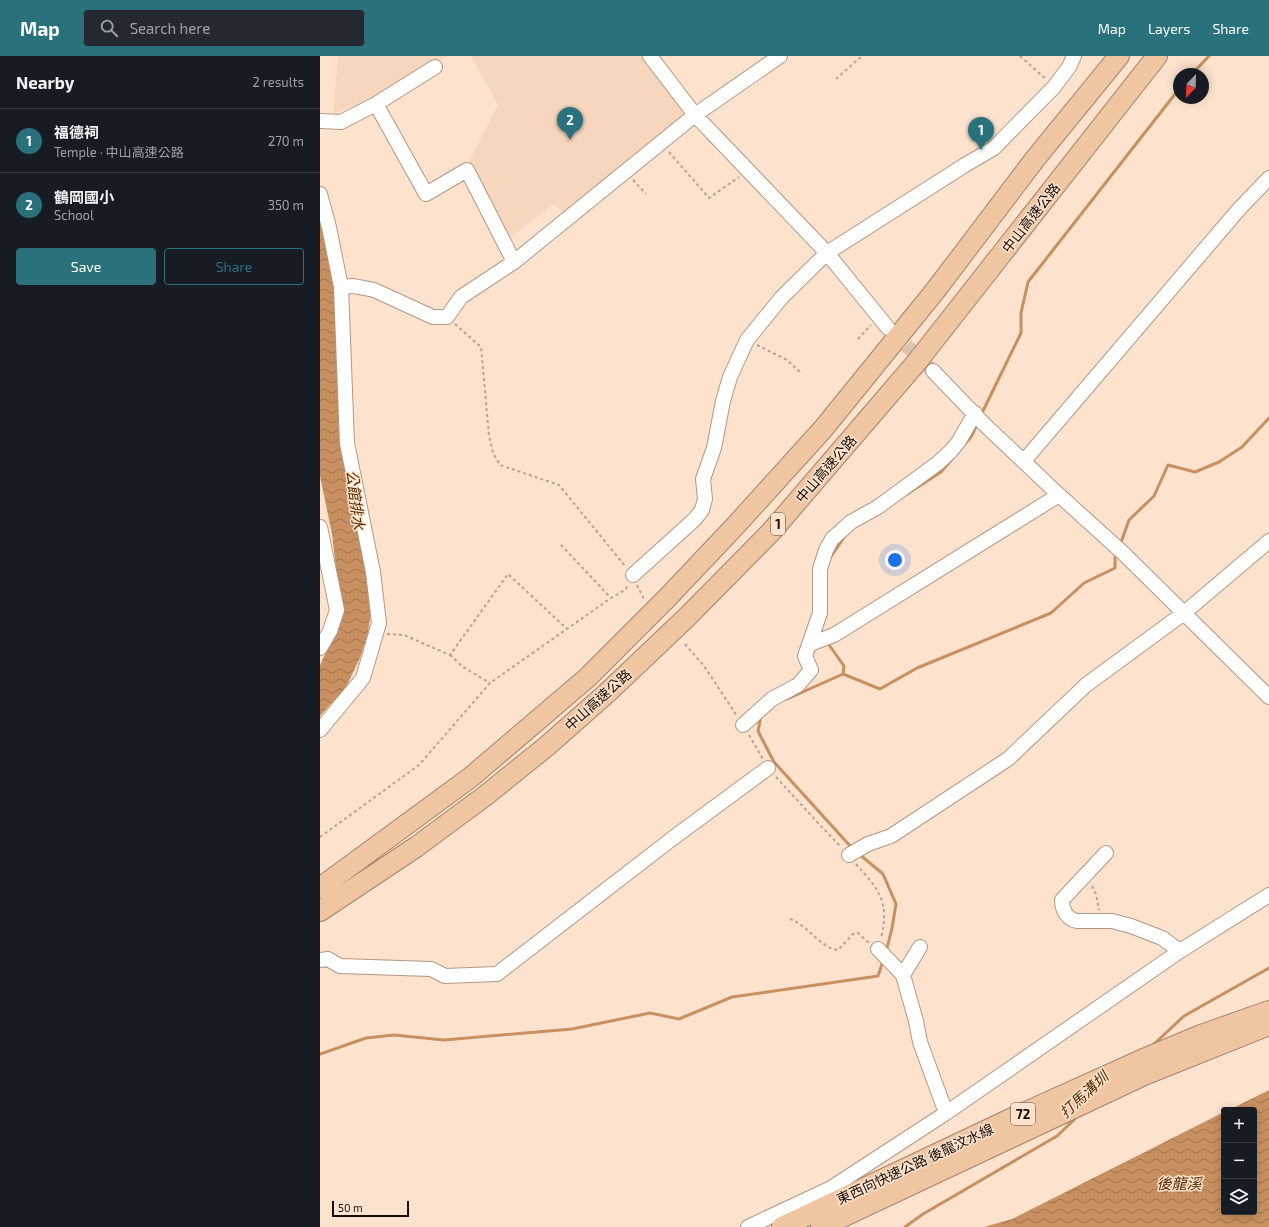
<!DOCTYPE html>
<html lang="en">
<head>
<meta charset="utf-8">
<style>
	body { margin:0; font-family:"Exo 2","Noto Sans TC",sans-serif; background:#242831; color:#f1f3f6 }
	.controls { position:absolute; right:12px; bottom:12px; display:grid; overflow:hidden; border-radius:4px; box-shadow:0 2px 10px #0003 }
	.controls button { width:36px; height:36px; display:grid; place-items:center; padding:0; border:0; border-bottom:1px solid #363941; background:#171b24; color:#f1f3f6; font:20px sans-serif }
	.compass { position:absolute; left:853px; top:12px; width:36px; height:36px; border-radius:50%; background:#171b24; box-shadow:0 2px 10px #0003; rotate:203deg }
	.scale { position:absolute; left:12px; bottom:10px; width:77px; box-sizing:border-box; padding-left:4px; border:2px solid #150c06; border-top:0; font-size:11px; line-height:14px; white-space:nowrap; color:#150c06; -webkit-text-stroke:3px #fde3cd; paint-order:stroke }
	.you { position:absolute; left:575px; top:504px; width:14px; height:14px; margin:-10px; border:3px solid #fff; border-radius:50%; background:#1a73e8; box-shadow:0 0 0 6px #1a73e833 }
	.badge { display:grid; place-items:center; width:26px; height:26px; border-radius:50%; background:#29717b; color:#fff; font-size:13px; font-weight:700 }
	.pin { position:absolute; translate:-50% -33px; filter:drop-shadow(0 1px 2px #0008) }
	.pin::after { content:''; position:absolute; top:21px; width:14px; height:12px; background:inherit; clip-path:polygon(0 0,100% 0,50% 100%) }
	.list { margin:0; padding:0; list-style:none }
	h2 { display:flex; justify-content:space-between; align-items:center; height:52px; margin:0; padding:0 16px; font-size:17px }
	h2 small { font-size:13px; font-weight:400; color:#9ea1a6 }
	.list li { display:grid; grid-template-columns:26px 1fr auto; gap:12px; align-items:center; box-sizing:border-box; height:64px; padding:0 16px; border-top:1px solid #363941 }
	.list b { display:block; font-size:15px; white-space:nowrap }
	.list p { margin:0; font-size:13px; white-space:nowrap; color:#9ea1a6 }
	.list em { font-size:13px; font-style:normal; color:#9ea1a6 }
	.actions { display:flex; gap:8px; padding:12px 16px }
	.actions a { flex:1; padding:9px 0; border:1px solid #29717b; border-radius:4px; text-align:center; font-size:14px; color:#29717b }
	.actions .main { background:#29717b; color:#fff }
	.icon { flex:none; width:22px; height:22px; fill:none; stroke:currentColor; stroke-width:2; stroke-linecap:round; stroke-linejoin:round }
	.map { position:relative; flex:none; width:949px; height:1171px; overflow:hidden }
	header { display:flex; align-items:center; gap:24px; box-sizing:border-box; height:56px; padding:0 20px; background:#29717b; color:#fff }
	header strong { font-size:19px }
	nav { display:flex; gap:22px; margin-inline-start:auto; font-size:14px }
	.search { width:280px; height:36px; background:#242831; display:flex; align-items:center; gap:10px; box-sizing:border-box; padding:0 14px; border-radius:4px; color:#9ea1a6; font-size:15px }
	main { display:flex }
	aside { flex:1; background:#171b24 }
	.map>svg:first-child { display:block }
	.built { fill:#f6d6bc }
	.water { fill:url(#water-waves) }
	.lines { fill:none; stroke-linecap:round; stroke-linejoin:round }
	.stream { stroke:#c89060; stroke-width:3 }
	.minor-tunnel { stroke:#dac3af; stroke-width:14; stroke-dasharray:14 7; stroke-linecap:butt }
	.minor-casing { stroke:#b19884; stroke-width:16 }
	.highway-casing { stroke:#a3846b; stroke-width:22 }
	.path { stroke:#b7a291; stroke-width:2; stroke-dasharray:3 3; stroke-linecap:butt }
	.minor { stroke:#fff; stroke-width:14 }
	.highway { stroke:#f0c5a2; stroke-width:20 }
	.labels { text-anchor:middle; stroke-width:3; stroke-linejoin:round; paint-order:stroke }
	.shield { fill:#fde3cd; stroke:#5b4c42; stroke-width:1 }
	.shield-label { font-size:13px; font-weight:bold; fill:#150c06 }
	.street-label { font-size:14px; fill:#150c06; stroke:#fde3cd }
	.water-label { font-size:15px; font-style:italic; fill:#522d05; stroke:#fde3cd }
</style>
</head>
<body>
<header>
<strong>Map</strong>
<div class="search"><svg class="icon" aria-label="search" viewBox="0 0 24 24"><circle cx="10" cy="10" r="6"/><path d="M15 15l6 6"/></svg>Search here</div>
<nav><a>Map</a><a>Layers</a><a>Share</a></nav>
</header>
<main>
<aside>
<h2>Nearby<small>2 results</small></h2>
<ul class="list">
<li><span class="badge">1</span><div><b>福德祠</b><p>Temple · 中山高速公路</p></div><em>270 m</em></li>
<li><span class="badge">2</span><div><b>鶴岡國小</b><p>School</p></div><em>350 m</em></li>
</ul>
<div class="actions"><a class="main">Save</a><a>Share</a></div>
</aside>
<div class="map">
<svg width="949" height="1171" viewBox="0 0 949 1171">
	<defs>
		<pattern id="water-waves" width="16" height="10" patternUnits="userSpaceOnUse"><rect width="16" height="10" fill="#c89060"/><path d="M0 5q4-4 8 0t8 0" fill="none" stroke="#a1744d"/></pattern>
	</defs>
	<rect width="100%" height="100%" fill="#fde3cd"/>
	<path class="built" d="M 18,0 L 127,0 L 49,43 L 13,59 Z
		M 151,0 L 326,0 L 370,59 L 248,160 L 233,148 L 190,182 L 148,108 L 178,49 Z"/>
	<path class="water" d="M 0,156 L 16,232 L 19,376 L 23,393 L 52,547 L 48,577 L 40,602 L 26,631 L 0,660 L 0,609 L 22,562 L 12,478 L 0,420 Z
		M 949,1034 L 949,1171 L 664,1171 L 692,1163 L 904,1056 L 904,1156 L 934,1156 L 934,1054 L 909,1054 Z"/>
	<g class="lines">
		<path class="stream" d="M 872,18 L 889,0
			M 661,359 L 701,277 L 701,257 L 708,226 L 859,33
			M 644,389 L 651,381 L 658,366
			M 587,438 L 621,416 L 633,402
			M 800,489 L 809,464 L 834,440 L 848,409 L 875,416 L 899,406 L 922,391 L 949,362
			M 510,502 L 525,480
			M 507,586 L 524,610 L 523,618
			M 467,643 L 523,618 L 560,633 L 597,612 L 731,557 L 764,527 L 795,512 L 795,502 L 796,497
			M 441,660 L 438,675 L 454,706 L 532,792
			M 539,798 L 563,818 L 576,848 L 572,872 L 566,896
			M 833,989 L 864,960 L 949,912
			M 0,998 L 46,982 L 74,979 L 124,984 L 252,973 L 330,957 L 359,963 L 412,941 L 558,920 L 563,905
			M 585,1171 L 603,1158 L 737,1080 L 758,1060"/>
		<path class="minor-tunnel" d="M 571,275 L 613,315"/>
		<defs>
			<path id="minor" d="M 330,0 L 375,59 L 507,197 L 568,272
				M 56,48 L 106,138 L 147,114 L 194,206
				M 0,65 L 21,66 L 56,48 L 115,11
				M 0,138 L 9,171 L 21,231 L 27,387 L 53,516 L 59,567 L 43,622 L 0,674
				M 21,231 L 34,230 L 54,234 L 113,261 L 127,261 L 141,241 L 194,206 L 375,59 L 460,0
				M 613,315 L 665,369 L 739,439 L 802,496 L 949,641
				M 704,405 L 920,152 L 949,122
				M 0,471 L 17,554 L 10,575 L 0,592
				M 313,519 L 375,463 L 382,454 L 385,443 L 383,423 L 394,392 L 403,345 L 410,321 L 427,284 L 462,241 L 507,197 L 645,109 L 674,92 L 734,31 L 749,11 L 754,0
				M 490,588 L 514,579 L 739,439
				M 423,669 L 452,643 L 478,629 L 491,614 L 485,600 L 500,557 L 500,513 L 506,494 L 512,483 L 531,466 L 558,451 L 618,407 L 631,395 L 639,385 L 655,357
				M 786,797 L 742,844 C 742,854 747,863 757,865 L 792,865 L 811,870 L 842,882 L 860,895
				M 529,799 L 548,788 L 571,780 L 688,703 L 766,629 L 864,557 L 949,485
				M 600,891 L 583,919 L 596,965 L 600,986 L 626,1057
				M 558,893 L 583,919
				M 0,904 L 8,903 L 20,910 L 111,913 L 125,920 L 177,918 L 353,782 L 448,712
				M 428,1171 L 511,1132 L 626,1057 L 860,895 L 949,839"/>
			<path id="highway" d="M 0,832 L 151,721 L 267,622 L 348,541 L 417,468 L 503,373 L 615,235 L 715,103 L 799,0
				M 0,855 L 96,791 L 165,740 L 227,690 L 287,637 L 366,562 L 451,476 L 596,307 L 837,0
				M 462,1171 L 684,1066 L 819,1005 L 881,979 L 949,955
				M 501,1171 L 824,1019 L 949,969"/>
		</defs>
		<use href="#minor" class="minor-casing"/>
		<use href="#highway" class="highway-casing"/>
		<path class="path" d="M 700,0 L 726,23
			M 516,23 L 542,0
			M 349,96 L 389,142 L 419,121
			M 313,124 L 326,138
			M 135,268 L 161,291 L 169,380 L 173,397 L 180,409 L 239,429 L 305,510
			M 538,283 L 551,269
			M 437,289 L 467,304 L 480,316
			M 241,489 L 291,542
			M 317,529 L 325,545
			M 67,578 L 84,579 L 130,599 L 188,518 L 247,573
			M 365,588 L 384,610 L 417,660
			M 130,599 L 143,611 L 170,627
			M 429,679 L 443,703
			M 456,721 L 499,768 L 521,791
			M 0,781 L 99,709 L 170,627 L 291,542 L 305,534 L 308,529
			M 536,808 C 559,834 570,846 561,882
			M 772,830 L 776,838 L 779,854
			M 470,863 C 488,869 500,892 518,894 L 533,878 L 538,877 L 549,887"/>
		<use href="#minor" class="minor"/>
		<use href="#highway" class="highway"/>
	</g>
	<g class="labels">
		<g class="shield">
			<rect x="451" y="457" width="14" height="22" rx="3"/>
			<rect x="691" y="1047" width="24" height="22" rx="3"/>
		</g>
		<g class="shield-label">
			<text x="458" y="473">1</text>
			<text x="703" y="1063">72</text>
		</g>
		<g class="street-label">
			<text transform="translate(711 162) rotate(-52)" y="5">中山高速公路</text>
			<text transform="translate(506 413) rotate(-49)" y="5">中山高速公路</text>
			<text transform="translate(278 644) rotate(-42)" y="5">中山高速公路</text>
			<text transform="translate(595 1108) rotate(-25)" y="5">東西向快速公路 後龍汶水線</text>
		</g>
		<g class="water-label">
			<text transform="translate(35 444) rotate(83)" y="5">公館排水</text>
			<text transform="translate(764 1039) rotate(-43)" y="5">打馬溝圳</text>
			<text x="859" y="1133">後龍溪</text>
		</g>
	</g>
</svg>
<div class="controls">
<button>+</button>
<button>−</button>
<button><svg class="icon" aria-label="layers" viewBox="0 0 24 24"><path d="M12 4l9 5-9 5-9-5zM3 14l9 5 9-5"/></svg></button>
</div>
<svg class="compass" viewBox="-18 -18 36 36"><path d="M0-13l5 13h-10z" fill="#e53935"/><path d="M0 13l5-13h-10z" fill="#9ea1a6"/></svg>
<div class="scale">50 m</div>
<div class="you"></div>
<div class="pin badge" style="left:661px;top:94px">1</div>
<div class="pin badge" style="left:250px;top:84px">2</div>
</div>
</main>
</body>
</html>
